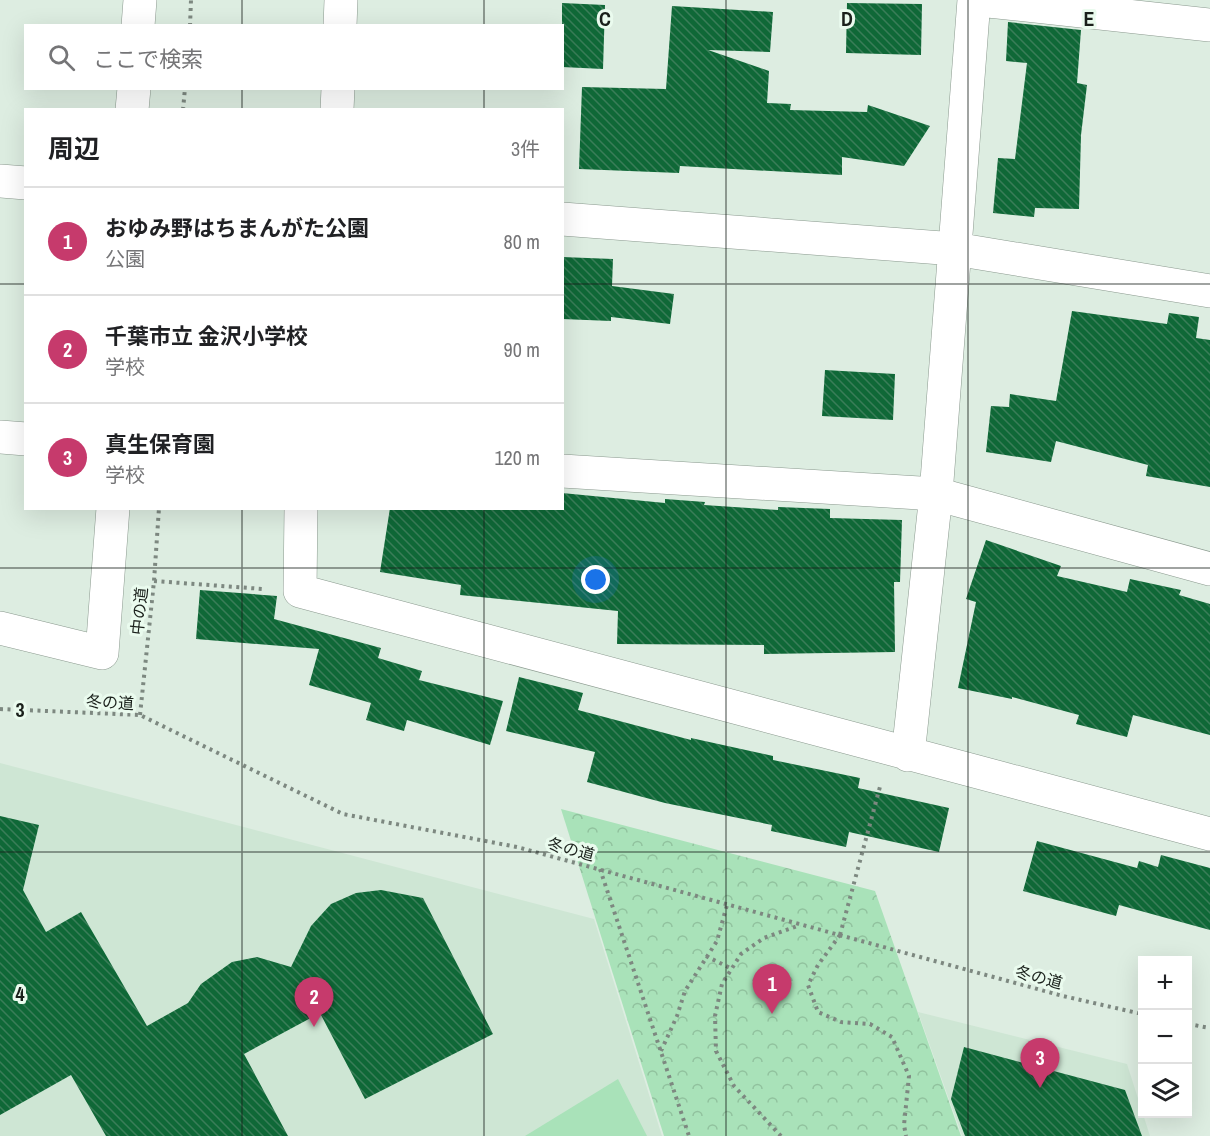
<!DOCTYPE html>
<html lang="ja">
<head>
<meta charset="utf-8">
<style>
	body { margin:0; font-family:"Archivo Narrow","Noto Sans JP",sans-serif; background:#f6f6f6; color:#202124 }
	.controls { position:absolute; right:18px; bottom:18px; display:grid; overflow:hidden; border-radius:0px; box-shadow:0 6px 24px #0002 }
	.controls button { width:54px; height:54px; display:grid; place-items:center; padding:0; border:0; border-bottom:2px solid #e0e0e0; background:#fff; color:#202124; font:30px sans-serif }
	.you { position:absolute; left:596px; top:580px; width:21px; height:21px; margin:-15px; border:4px solid #fff; border-radius:50%; background:#1a73e8; box-shadow:0 0 0 9px #1a73e833 }
	.badge { display:grid; place-items:center; width:39px; height:39px; border-radius:50%; background:#c63a6c; color:#fff; font-size:20px; font-weight:700 }
	.pin { position:absolute; translate:-50% -50px; filter:drop-shadow(0 2px 3px #0008) }
	.pin::after { content:''; position:absolute; top:32px; width:21px; height:18px; background:inherit; clip-path:polygon(0 0,100% 0,50% 100%) }
	.list { margin:0; padding:0; list-style:none }
	h2 { display:flex; justify-content:space-between; align-items:center; height:78px; margin:0; padding:0 24px; font-size:26px }
	h2 small { font-size:20px; font-weight:400; color:#757577 }
	.list li { display:grid; grid-template-columns:39px 1fr auto; gap:18px; align-items:center; box-sizing:border-box; height:108px; padding:0 24px; border-top:2px solid #e0e0e0 }
	.list b { display:block; font-size:22px; white-space:nowrap }
	.list p { margin:0; font-size:20px; white-space:nowrap; color:#757577 }
	.list em { font-size:20px; font-style:normal; color:#757577 }
	.icon { flex:none; width:33px; height:33px; fill:none; stroke:currentColor; stroke-width:2; stroke-linecap:round; stroke-linejoin:round }
	.map { position:relative; flex:none; width:1210px; height:1136px; overflow:hidden }
	.search { position:absolute; background:#fff; box-shadow:0 6px 24px #0002; left:24px; top:24px; width:540px; height:66px; display:flex; align-items:center; gap:15px; box-sizing:border-box; padding:0 21px; border-radius:0px; color:#757577; font-size:22px }
	.panel { position:absolute; background:#fff; box-shadow:0 6px 24px #0002; left:24px; top:108px; width:540px; height:402px; border-radius:0px }
	.map>svg:first-child { display:block }
	.built { fill:#cee6d4 }
	.park { fill:url(#park-crowns) }
	.pitch { fill:#a9e2b9 }
	.building { fill:url(#building-back-hatch) }
	.lines { fill:none; stroke-linecap:round; stroke-linejoin:round }
	.minor-casing { stroke:#8a998e; stroke-width:34 }
	.path { stroke:#7d8880; stroke-width:4; stroke-dasharray:3 4.5; stroke-linecap:butt }
	.minor { stroke:#fff; stroke-width:33 }
	.grid { fill:none; stroke:#1a201b; stroke-width:1.5; stroke-opacity:0.55 }
	.labels { text-anchor:middle; stroke-width:6; stroke-linejoin:round; paint-order:stroke }
	.street-label { font-size:16px; fill:#1a201b; stroke:#eafbee }
	.grid-label { font-size:20px; text-anchor:middle; font-weight:bold; fill:#1a201b; stroke:#eafbee; stroke-width:6; stroke-linejoin:round; paint-order:stroke }
</style>
</head>
<body>
<div class="map">
<svg width="1210" height="1136" viewBox="0 0 1210 1136">
	<defs>
		<pattern id="park-crowns" width="20" height="18" patternUnits="userSpaceOnUse" patternTransform="scale(1.5)"><rect width="20" height="18" fill="#a9e2b9"/><path d="M2 6a3 3 0 1 1 6 0M12 15a3 3 0 1 1 6 0" fill="none" stroke="#91c29e"/></pattern>
		<pattern id="building-back-hatch" width="6" height="6" patternUnits="userSpaceOnUse" patternTransform="scale(1.5)"><rect width="6" height="6" fill="#0f6837"/><path d="M-1 5l2 2M0 0l6 6M5-1l2 2" fill="none" stroke="#3a7d58"/></pattern>
	</defs>
	<rect width="100%" height="100%" fill="#ddede1"/>
	<path class="built" d="M 0,763 L 594,919 L 662,1136 L 0,1136 Z
		M 918,1012 L 1127,1064 L 1150,1136 L 962,1136 Z"/>
	<path class="park" d="M 561,809 L 875,891 L 961,1136 L 664,1136 Z"/>
	<path class="pitch" d="M 618,1079 L 647,1136 L 525,1136 Z"/>
	<path class="building" d="M 562,3 L 605,5 L 603,69 L 562,67 Z
		M 847,3 L 922,4 L 921,55 L 846,53 Z
		M 672,6 L 773,12 L 770,52 L 708,50 L 769,71 L 767,103 L 791,104 L 790,110 L 867,112 L 868,105 L 930,126 L 904,166 L 842,157 L 842,175 L 680,166 L 679,173 L 579,169 L 582,87 L 666,89 Z
		M 1008,22 L 1081,30 L 1077,83 L 1087,85 L 1081,135 L 1079,209 L 1035,208 L 1034,217 L 993,213 L 998,158 L 1015,159 L 1027,63 L 1006,61 Z
		M 562,257 L 613,259 L 612,286 L 674,294 L 670,324 L 611,317 L 611,321 L 562,319 Z
		M 1072,311 L 1167,324 L 1169,313 L 1199,317 L 1196,338 L 1210,340 L 1210,487 L 1146,476 L 1148,465 L 1056,441 L 1051,462 L 986,452 L 991,406 L 1009,407 L 1010,394 L 1056,401 Z
		M 825,370 L 895,374 L 893,420 L 822,416 Z
		M 562,493 L 665,503 L 665,499 L 705,502 L 704,505 L 778,510 L 778,507 L 830,509 L 830,518 L 902,520 L 900,582 L 894,582 L 895,652 L 764,654 L 764,645 L 617,644 L 618,611 L 460,595 L 461,585 L 380,572 L 390,508 L 562,508 Z
		M 986,540 L 1061,566 L 1057,576 L 1127,592 L 1130,579 L 1181,590 L 1179,595 L 1210,604 L 1210,735 L 1133,715 L 1127,737 L 1076,724 L 1079,715 L 1012,697 L 1012,699 L 958,688 L 976,602 L 966,599 Z
		M 200,590 L 277,596 L 274,619 L 381,648 L 378,658 L 422,671 L 419,680 L 503,701 L 490,745 L 407,720 L 404,731 L 366,720 L 371,703 L 309,685 L 319,649 L 196,639 Z
		M 519,677 L 583,693 L 578,710 L 691,740 L 691,738 L 773,756 L 773,760 L 860,778 L 858,788 L 949,808 L 939,852 L 849,832 L 846,847 L 771,831 L 772,825 L 665,803 L 587,782 L 595,752 L 506,731 Z
		M 0,816 L 39,825 L 23,890 L 46,932 L 81,912 L 147,1026 L 188,1003 L 201,984 L 232,962 L 257,957 L 291,967 L 311,926 L 331,904 L 356,893 L 381,890 L 423,898 L 493,1034 L 365,1099 L 320,1013 L 244,1054 L 288,1136 L 106,1136 L 71,1075 L 0,1115 Z
		M 1037,841 L 1137,868 L 1139,861 L 1158,867 L 1161,855 L 1210,868 L 1210,930 L 1119,905 L 1116,916 L 1023,891 Z
		M 964,1047 L 1125,1090 L 1142,1136 L 965,1136 L 951,1099 Z"/>
	<g class="lines">
		<defs>
			<path id="minor" d="M 979,0 L 1210,25
				M 138,26 L 140,0
				M 340,26 L 341,0
				M 132,110 L 134,88
				M 337,110 L 338,88
				M 0,181 L 26,183
				M 562,219 L 955,249 L 1210,291
				M 0,437 L 26,439
				M 562,471 L 936,494 L 1210,569
				M 301,508 L 300,591 L 1210,834
				M 0,628 L 102,653 L 113,508
				M 908,755 L 936,494 L 974,0"/>
		</defs>
		<use href="#minor" class="minor-casing"/>
		<path class="path" d="M 190,26 L 191,0
			M 183,110 L 185,88
			M 154,581 L 263,589
			M 0,709 L 140,715 L 343,814 L 517,847 L 1063,996 L 1142,1014
			M 140,715 L 154,581 L 159,508
			M 600,869 L 689,1136
			M 840,935 L 818,965 L 808,985 L 818,1012 L 841,1022 L 870,1024 L 892,1037 L 909,1076 L 904,1125 L 906,1136
			M 840,935 L 881,783
			M 706,956 L 732,969
			M 1188,1024 L 1210,1028
			M 661,1051 L 677,1016 L 685,991 L 717,941 L 727,905
			M 781,1136 L 734,1086 L 716,1051 L 715,1016 L 722,984 L 741,954 L 764,938 L 800,925"/>
		<use href="#minor" class="minor"/>
	</g>
	<path class="grid" d="M 242,0 L 242,26M 484,0 L 484,26M 726,0 L 726,1136M 968,0 L 968,1136M 242,88 L 242,110M 484,88 L 484,110M 0,284 L 26,284M 562,284 L 1210,284M 242,508 L 242,1136M 484,508 L 484,1136M 0,568 L 1210,568M 0,852 L 1210,852"/>
	<g class="labels">
		<g class="street-label">
			<text transform="translate(139 611) rotate(-84)" y="6">中の道</text>
			<text transform="translate(110 702) rotate(3)" y="6">冬の道</text>
			<text transform="translate(571 849) rotate(15)" y="6">冬の道</text>
			<text transform="translate(1039 977) rotate(15)" y="6">冬の道</text>
		</g>
	</g>
	<g class="grid-label">
		<text x="605" y="26">C</text>
		<text x="847" y="26">D</text>
		<text x="1089" y="26">E</text>
		<text x="20" y="717">3</text>
		<text x="20" y="1001">4</text>
	</g>
</svg>
<div class="controls">
<button>+</button>
<button>−</button>
<button><svg class="icon" aria-label="layers" viewBox="0 0 24 24"><path d="M12 4l9 5-9 5-9-5zM3 14l9 5 9-5"/></svg></button>
</div>
<div class="you"></div>
<div class="pin badge" style="left:772px;top:1014px">1</div>
<div class="pin badge" style="left:314px;top:1027px">2</div>
<div class="pin badge" style="left:1040px;top:1088px">3</div>
<div class="search"><svg class="icon" aria-label="search" viewBox="0 0 24 24"><circle cx="10" cy="10" r="6"/><path d="M15 15l6 6"/></svg>ここで検索</div>
<section class="panel">
<h2>周辺<small>3件</small></h2>
<ul class="list">
<li><span class="badge">1</span><div><b>おゆみ野はちまんがた公園</b><p>公園</p></div><em>80 m</em></li>
<li><span class="badge">2</span><div><b>千葉市立 金沢小学校</b><p>学校</p></div><em>90 m</em></li>
<li><span class="badge">3</span><div><b>真生保育園</b><p>学校</p></div><em>120 m</em></li>
</ul>
</section>
</div>
</body>
</html>
